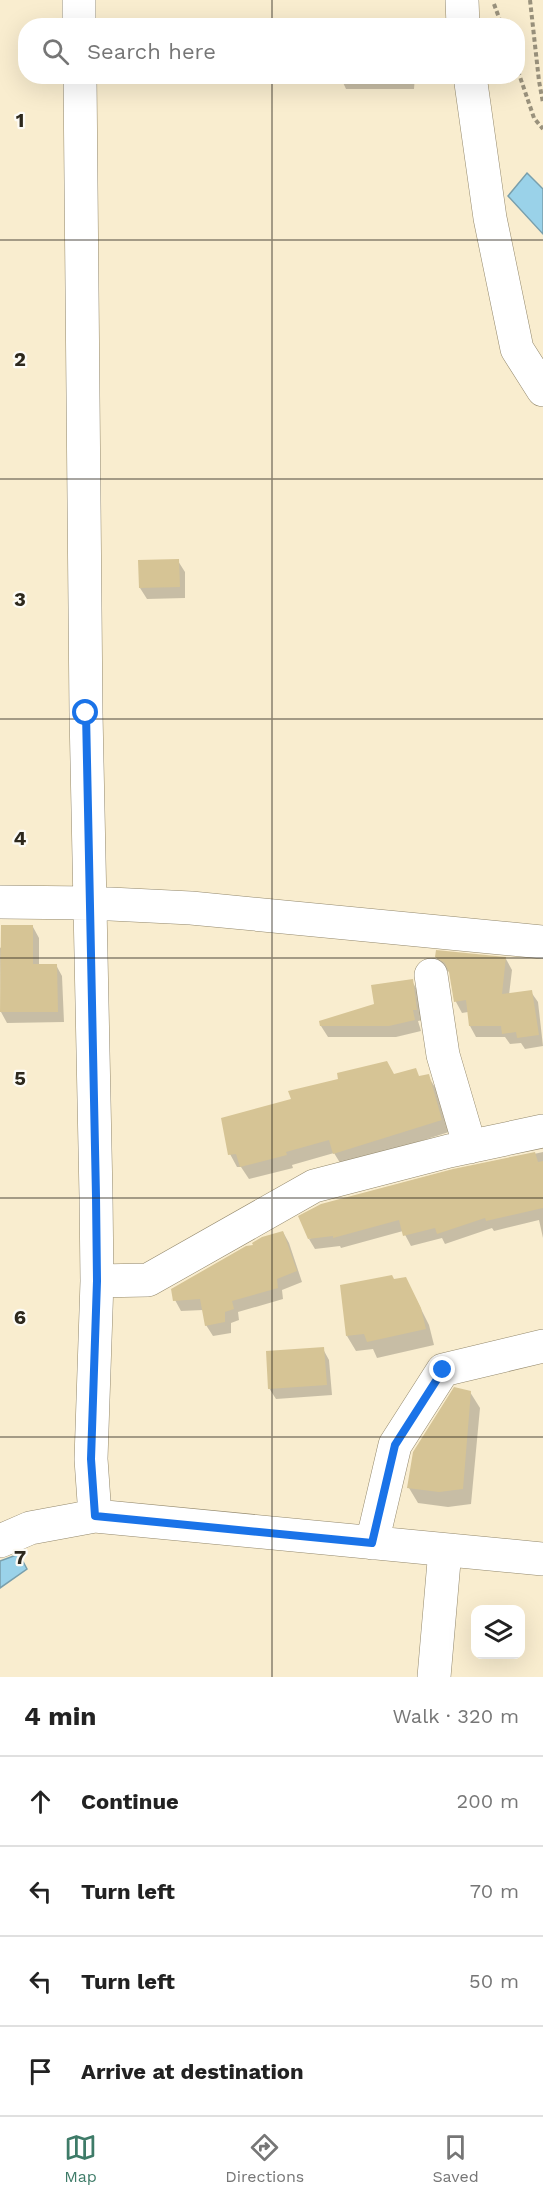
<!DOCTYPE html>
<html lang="en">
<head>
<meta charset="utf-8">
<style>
	body { margin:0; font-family:"Work Sans",sans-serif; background:#f6f6f6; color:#222 }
	.controls { position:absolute; right:18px; bottom:18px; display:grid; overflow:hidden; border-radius:12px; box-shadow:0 6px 24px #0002 }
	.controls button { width:54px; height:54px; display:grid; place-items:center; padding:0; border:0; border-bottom:2px solid #e0e0e0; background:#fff; color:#222; font:30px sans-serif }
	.stop { position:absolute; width:18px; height:18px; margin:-14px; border:4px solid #1a73e8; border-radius:50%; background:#fff }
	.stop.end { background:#1a73e8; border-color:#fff; box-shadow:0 2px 6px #0008 }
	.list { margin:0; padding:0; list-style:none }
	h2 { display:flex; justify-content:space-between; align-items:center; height:78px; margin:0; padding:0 24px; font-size:26px }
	h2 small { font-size:20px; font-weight:400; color:#767676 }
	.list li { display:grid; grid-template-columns:39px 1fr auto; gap:18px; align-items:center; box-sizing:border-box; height:90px; padding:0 24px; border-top:2px solid #e0e0e0 }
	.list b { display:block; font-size:22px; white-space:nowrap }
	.list em { font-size:20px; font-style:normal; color:#767676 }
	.icon { flex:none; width:33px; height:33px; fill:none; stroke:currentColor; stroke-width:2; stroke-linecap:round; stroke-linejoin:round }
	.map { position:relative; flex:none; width:543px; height:1677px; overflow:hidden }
	.search { position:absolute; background:#fff; box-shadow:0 6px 24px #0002; left:18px; right:18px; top:18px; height:66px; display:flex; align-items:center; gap:15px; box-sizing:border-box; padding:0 21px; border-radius:24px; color:#767676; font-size:22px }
	.sheet { height:438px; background:#fff }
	nav { display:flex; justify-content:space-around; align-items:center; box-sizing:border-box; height:84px; border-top:2px solid #e0e0e0; background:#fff; font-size:16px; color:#767676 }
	nav a { display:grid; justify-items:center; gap:3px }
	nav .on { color:#3e7b68 }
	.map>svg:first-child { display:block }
	.water { fill:#9ad2e9; stroke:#799fac; stroke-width:1.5 }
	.shadow { fill:#0003 }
	.building { fill:#d6c495 }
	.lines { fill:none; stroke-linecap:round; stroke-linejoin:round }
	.minor-casing { stroke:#93886c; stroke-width:34 }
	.path { stroke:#99917c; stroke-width:4; stroke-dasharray:4.5 3; stroke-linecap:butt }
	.minor { stroke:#fff; stroke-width:33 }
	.route { stroke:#1a73e8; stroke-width:8 }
	.grid { fill:none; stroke:#2d281d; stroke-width:1.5; stroke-opacity:0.55 }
	.grid-label { font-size:20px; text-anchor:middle; font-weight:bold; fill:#2d281d; stroke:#fdfbf5; stroke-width:4.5; stroke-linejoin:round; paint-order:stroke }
</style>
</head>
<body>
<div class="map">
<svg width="543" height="1677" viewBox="0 0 543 1677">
	<rect width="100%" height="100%" fill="#f9edcf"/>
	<path class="water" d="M 527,173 L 543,189 L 543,234 L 508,196 Z
		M 19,1554 L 27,1569 L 0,1588 L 0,1561 Z"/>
	<path class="shadow" d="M 340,76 L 415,76 L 414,89 L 346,89 Z
		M 178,561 L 185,572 L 185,598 L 147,599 L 140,588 Z
		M 33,927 L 39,938 L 39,966 L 56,965 L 62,976 L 64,1022 L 7,1023 L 1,1012 L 0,948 Z
		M 436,957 L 506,959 L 512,970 L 509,995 L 531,992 L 538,1002 L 543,1046 L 525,1049 L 521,1043 L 510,1044 L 505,1037 L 476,1037 L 470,1026 L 468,1012 L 462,1013 L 456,1002 L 451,973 L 443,968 Z
		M 412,981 L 418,992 L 423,1020 L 418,1021 L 421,1031 L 396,1037 L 328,1037 L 321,1026 L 376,1005 Z
		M 394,1075 L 420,1078 L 428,1076 L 436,1089 L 449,1132 L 342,1166 L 334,1153 L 292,1165 L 293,1168 L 249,1179 L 241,1167 L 237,1167 L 230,1154 Z
		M 543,1152 L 543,1238 L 539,1220 L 494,1231 L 492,1228 L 445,1244 L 442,1238 L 411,1246 L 403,1231 L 341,1248 L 340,1246 L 315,1249 L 309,1239 L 454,1171 Z
		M 283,1232 L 289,1243 L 302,1282 L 282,1290 L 283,1299 L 238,1312 L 239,1320 L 231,1323 L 231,1333 L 213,1336 L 206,1325 L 203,1310 L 181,1311 L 175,1300 L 255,1246 Z
		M 394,1280 L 414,1295 L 429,1325 L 434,1345 L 377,1358 L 373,1349 L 356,1351 L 347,1336 Z
		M 323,1349 L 329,1360 L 332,1395 L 276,1399 L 269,1388 Z
		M 470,1392 L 480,1408 L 471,1504 L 448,1507 L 418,1503 L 409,1488 Z"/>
	<path class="building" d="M 179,559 L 180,587 L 139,588 L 138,560 Z
		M 1,925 L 33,925 L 33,964 L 57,964 L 58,1012 L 0,1012 Z
		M 436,950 L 506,957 L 502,994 L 532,990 L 539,1035 L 517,1038 L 516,1032 L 502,1034 L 501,1026 L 469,1026 L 466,1000 L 454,1002 L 449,972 L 445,963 L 435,957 Z
		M 413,979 L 417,1010 L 413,1010 L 415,1020 L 389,1026 L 320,1026 L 319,1021 L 374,1004 L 371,985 Z
		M 387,1061 L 394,1074 L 416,1068 L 419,1076 L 429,1074 L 442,1120 L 333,1154 L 329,1140 L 286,1152 L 287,1155 L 240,1167 L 236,1154 L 228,1155 L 221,1118 L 291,1099 L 288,1091 L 338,1079 L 337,1073 Z
		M 535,1152 L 538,1162 L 543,1161 L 543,1208 L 486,1221 L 485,1218 L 437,1234 L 435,1228 L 403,1236 L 399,1220 L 333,1238 L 333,1236 L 308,1239 L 298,1216 L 321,1204 L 453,1169 Z
		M 283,1231 L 297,1271 L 277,1279 L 278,1288 L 232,1301 L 234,1309 L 225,1312 L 225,1322 L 205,1326 L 200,1299 L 173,1301 L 171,1289 L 246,1246 L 253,1245 L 252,1243 L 262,1237 Z
		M 392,1275 L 394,1279 L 406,1277 L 421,1308 L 426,1329 L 367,1342 L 364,1334 L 346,1336 L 340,1285 Z
		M 324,1347 L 327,1385 L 268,1389 L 266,1351 Z
		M 454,1387 L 471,1391 L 463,1489 L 439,1492 L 407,1488 L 413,1452 Z"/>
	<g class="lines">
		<defs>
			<path id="minor" d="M 79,0 L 79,26
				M 462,0 L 463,26
				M 80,76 L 86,713 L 96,1196 L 97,1281 L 91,1459 L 95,1516
				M 470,76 L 490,218 L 517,349 L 543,390
				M 0,902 L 90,903 L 191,908 L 543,942
				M 431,975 L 443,1055 L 470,1147
				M 97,1281 L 148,1280 L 314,1186 L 449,1151 L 543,1131
				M 0,1541 L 30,1528 L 95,1516 L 543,1559
				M 372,1543 L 395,1445 L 443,1370 L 543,1346
				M 434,1677 L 445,1550"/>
		</defs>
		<use href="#minor" class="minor-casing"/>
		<path class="path" d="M 530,0 L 539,81 L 543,103
			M 494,4 L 502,26
			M 518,71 L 534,118 L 543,129"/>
		<use href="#minor" class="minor"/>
	</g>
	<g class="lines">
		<path class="route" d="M 86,713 L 96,1196 L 97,1281 L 91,1459 L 95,1516 L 372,1543 L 395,1445 L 443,1370"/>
	</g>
	<path class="grid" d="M 272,0 L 272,26M 272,76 L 272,1677M 0,240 L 543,240M 0,479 L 543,479M 0,719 L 543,719M 0,958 L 543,958M 0,1198 L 543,1198M 0,1437 L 543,1437"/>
	<g class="grid-label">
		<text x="20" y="127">1</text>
		<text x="20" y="366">2</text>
		<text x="20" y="606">3</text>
		<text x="20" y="845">4</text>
		<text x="20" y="1085">5</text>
		<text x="20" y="1324">6</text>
		<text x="20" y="1564">7</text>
	</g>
</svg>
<div class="controls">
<button><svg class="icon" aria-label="layers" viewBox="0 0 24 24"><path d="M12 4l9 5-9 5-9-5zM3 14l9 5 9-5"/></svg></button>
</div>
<div class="stop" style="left:86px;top:713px"></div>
<div class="stop end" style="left:443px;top:1370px"></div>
<div class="search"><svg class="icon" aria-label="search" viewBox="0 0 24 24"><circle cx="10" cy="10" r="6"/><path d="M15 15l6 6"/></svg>Search here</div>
</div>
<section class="sheet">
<h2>4 min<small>Walk · 320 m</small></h2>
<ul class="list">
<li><svg class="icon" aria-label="ahead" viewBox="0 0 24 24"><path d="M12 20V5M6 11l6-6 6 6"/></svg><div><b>Continue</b></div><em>200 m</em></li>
<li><svg class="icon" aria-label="left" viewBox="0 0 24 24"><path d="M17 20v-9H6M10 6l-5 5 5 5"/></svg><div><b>Turn left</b></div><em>70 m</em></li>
<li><svg class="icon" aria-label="left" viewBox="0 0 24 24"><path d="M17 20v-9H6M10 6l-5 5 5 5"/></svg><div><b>Turn left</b></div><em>50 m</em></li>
<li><svg class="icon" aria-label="arrive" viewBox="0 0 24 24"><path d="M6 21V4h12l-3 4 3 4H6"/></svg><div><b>Arrive at destination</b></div></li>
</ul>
</section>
<nav>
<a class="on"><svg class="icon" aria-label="map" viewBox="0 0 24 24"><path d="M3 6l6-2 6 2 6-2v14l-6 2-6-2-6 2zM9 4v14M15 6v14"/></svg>Map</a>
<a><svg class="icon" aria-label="directions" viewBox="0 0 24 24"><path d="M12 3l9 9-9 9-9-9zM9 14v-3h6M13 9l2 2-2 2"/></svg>Directions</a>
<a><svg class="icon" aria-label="saved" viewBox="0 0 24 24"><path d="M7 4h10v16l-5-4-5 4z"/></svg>Saved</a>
</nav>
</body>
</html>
